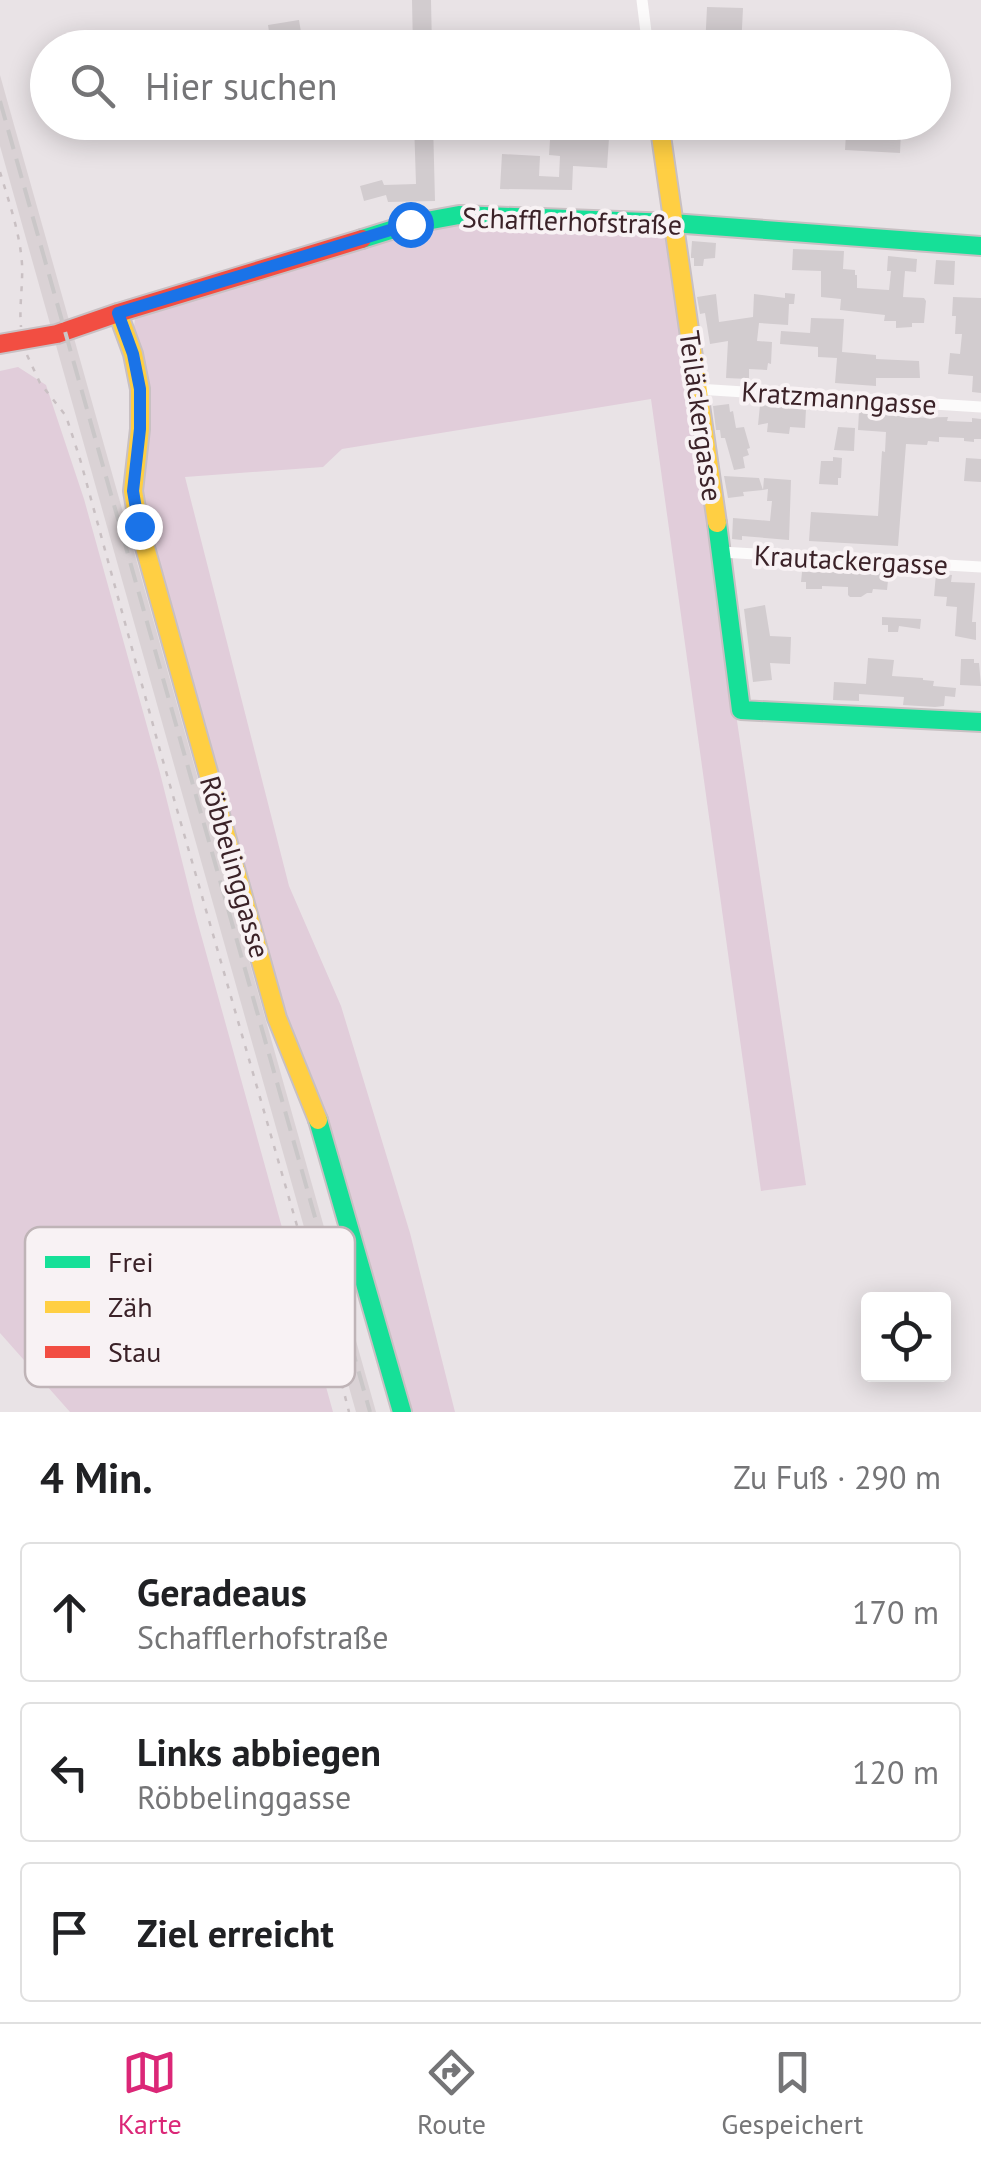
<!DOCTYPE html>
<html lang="de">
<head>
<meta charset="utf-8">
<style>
	body { margin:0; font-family:"PT Sans",sans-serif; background:#f2f2f2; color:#202124 }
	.controls { position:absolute; right:30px; bottom:30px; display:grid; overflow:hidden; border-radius:10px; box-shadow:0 5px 25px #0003 }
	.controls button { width:90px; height:90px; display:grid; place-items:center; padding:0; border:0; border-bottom:2px solid #e0e0e0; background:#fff; color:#202124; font:50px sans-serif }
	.stop { position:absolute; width:30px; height:30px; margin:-22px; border:8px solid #1a73e8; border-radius:50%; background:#fff }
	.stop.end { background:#1a73e8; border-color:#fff; box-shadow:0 2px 10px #0008 }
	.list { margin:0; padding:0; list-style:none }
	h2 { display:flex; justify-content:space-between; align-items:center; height:130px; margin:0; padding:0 40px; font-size:42px }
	h2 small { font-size:32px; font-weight:400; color:#757577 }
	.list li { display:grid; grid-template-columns:65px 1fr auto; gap:30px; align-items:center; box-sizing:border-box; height:140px; margin:0 20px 20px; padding:0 20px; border:2px solid #e0e0e0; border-radius:10px }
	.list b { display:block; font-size:38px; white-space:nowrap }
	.list p { margin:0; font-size:32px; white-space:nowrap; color:#757577 }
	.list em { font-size:32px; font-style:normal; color:#757577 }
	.icon { flex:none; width:55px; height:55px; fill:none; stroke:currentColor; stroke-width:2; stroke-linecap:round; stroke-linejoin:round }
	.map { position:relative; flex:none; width:981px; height:1412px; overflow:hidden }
	.search { position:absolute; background:#fff; box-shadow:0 5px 25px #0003; left:30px; right:30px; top:30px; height:110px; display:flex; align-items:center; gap:25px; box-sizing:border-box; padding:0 35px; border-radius:55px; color:#757577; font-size:38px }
	.sheet { height:610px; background:#fff }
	nav { display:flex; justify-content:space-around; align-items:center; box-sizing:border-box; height:140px; border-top:2px solid #e0e0e0; background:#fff; font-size:28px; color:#757577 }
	nav a { display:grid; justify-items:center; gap:5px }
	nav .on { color:#db2777 }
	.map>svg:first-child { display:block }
	.built { fill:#dad2d5 }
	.green { fill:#e1cdda }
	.building { fill:#d2cccf }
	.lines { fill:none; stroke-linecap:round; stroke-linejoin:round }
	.fast-casing { stroke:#c8c0c3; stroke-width:22 }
	.slow-casing { stroke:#c8c0c3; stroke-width:22 }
	.jam-casing { stroke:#c8c0c3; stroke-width:22 }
	.path { stroke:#c9c0c3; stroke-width:2.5; stroke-dasharray:5 8; stroke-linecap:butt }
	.street { stroke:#fcfbfb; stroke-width:11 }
	.fast { stroke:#16e098; stroke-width:18 }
	.slow { stroke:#ffcf43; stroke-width:18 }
	.jam { stroke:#f24e42; stroke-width:18 }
	.rail { stroke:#cac7c8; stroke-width:4; stroke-dasharray:20 10; stroke-linecap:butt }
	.route { stroke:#1a73e8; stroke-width:12 }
	.labels { text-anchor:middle; stroke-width:8; stroke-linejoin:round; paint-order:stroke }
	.street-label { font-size:28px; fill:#3b2228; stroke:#f8f2f4 }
	.key { fill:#f8f2f4; stroke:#bfb4b7; stroke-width:2.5 }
	.key-label { font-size:28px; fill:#3b2228 }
</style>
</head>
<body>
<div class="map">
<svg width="981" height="1412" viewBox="0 0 981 1412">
	<rect width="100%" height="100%" fill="#e9e3e6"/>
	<path class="built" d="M 0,75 L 376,1412 L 356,1412 L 0,146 Z"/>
	<path class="green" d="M 460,222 L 664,230 L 806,1185 L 761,1191 L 651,399 L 342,449 L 323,467 L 185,477 L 289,886 L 341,1006 L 410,1233 L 455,1412 L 411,1412 L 328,1125 L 286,1017 L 140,492 L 133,334 L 135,319 L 146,313 L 410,232 Z
		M 18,367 L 46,385 L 84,499 L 160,773 L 195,913 L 333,1412 L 70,1412 L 0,1333 L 0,371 Z"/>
	<path class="building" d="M 412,0 L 431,0 L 432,48 L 413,48 Z
		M 707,7 L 743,8 L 741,48 L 705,48 Z
		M 299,20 L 301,32 L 270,38 L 268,25 Z
		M 414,122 L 433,122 L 435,201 L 388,202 L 386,195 L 364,201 L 360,186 L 382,180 L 384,185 L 416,184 Z
		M 837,122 L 871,122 L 870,128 L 901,130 L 900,153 L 845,150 L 846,134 L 836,133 Z
		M 562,125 L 581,126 L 581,137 L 609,138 L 607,168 L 573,166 L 572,190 L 500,189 L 502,154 L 540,156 L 539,176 L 559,177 L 560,156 L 549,155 L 550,140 L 561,140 Z
		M 692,241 L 716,243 L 715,258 L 704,259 L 703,266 L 694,266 L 694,258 L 691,258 L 691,255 Z
		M 793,249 L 844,251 L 843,269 L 855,270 L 855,275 L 857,275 L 857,288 L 889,290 L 891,271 L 887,271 L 888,256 L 917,259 L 916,272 L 905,271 L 903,297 L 924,298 L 926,301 L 924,323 L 912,323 L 912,327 L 896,328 L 896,321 L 884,321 L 885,315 L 840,310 L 841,299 L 821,297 L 821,271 L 792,270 Z
		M 936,260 L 955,261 L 954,285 L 934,284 Z
		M 785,293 L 795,294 L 794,304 L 789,304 L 788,325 L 759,323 L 757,341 L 772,342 L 771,364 L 768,363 L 767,370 L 749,369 L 749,379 L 726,378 L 728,341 L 710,344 L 705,313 L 700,314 L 697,297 L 716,294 L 719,322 L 753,317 L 754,294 L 785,298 Z
		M 953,297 L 981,298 L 981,393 L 972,392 L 973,376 L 948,374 L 950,353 L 960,354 L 962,334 L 955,334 L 956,316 L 952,316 Z
		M 811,318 L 844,319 L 842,352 L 876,355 L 876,359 L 919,361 L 920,378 L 876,378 L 876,386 L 835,383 L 837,358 L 818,357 L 818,347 L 780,344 L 781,331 L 810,333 Z
		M 729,404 L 730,412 L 733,411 L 736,428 L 744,427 L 750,448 L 747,449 L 749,455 L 743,457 L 745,468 L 734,470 L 725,438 L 721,438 L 720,430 L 716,430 L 713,406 Z
		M 760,405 L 806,409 L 805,428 L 790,427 L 789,434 L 767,432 L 768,423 L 758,425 Z
		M 859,411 L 897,414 L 906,418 L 948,417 L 947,421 L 972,422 L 972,418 L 981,419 L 981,439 L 974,439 L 974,442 L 964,441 L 964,438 L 939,437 L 939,442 L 928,441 L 927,445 L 906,444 L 898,546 L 809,541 L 811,512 L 878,516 L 882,451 L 885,452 L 886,432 L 858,430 Z
		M 838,427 L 855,428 L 854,451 L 834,450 Z
		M 833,457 L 842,458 L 841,478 L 838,478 L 838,485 L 819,484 L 821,461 L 833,461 Z
		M 966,458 L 981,459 L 981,482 L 964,481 Z
		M 724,476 L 759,478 L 763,490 L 743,492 L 744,496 L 728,498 Z
		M 764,478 L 791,480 L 789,540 L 742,536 L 742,540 L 732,539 L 733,518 L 770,521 L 772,501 L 767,501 L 768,489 L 763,490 Z
		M 824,567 L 889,571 L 887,590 L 873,589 L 872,593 L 867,593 L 861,597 L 850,597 L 848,595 L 848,587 L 822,586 L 822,589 L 806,589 L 806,582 L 801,582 L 802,572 L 823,572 Z
		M 936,574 L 952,575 L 951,582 L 975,583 L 972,622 L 976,622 L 976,640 L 955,636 L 957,607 L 946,606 L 947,597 L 934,596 Z
		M 765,605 L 770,636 L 791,637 L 790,664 L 770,663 L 772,680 L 753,682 L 744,609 Z
		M 882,617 L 921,619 L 920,629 L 899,626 L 898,632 L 888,632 L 888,625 L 882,625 Z
		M 868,658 L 894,660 L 892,676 L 923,678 L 923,680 L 934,681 L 933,686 L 956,688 L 955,697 L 945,696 L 944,706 L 935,707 L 903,705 L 904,697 L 859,694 L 859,701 L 833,700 L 834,682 L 866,684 Z
		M 961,659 L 974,659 L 974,663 L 979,663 L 981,686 L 960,685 Z"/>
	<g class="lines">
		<defs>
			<path id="fast" d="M 362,239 L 410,224 L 459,215 L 672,223 L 981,246
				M 717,523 L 741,710 L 981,722
				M 318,1120 L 402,1412"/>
			<path id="slow" d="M 659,122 L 717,523
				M 118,313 L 133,354 L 140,389 L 140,429 L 133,491 L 139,526 L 277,1018 L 318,1120"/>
			<path id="jam" d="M 0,344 L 57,334 L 118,313 L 362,239"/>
		</defs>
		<use href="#fast" class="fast-casing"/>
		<use href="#slow" class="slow-casing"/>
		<use href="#jam" class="jam-casing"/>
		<path class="path" d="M 0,172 C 9,202 20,233 22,264 C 23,286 19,306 21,327
			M 27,355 L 40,383 L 66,416 L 80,459 L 161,754 L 336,1361 L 349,1412"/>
		<path class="street" d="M 642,0 L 648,48
			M 697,389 L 981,407
			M 721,552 L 981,567"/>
		<use href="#fast" class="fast"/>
		<use href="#slow" class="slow"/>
		<use href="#jam" class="jam"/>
		<path class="rail" d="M 0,101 L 370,1412"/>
	</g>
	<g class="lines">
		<path class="route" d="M 139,526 L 133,491 L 140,429 L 140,389 L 133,354 L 118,313 L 410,224"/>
	</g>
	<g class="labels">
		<g class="street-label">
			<text transform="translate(572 221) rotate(2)" y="10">Schafflerhofstraße</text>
			<text transform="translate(839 398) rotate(4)" y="10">Kratzmanngasse</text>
			<text transform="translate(701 416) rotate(82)" y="10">Teiläckergasse</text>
			<text transform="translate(851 560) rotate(3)" y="10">Krautackergasse</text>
			<text transform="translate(235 867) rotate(74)" y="10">Röbbelinggasse</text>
		</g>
	</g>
	<rect x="25" y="1227" width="330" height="160" rx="15" class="key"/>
	<rect x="45" y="1256" width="45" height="12" fill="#16e098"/>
	<rect x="45" y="1301" width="45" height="12" fill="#ffcf43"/>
	<rect x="45" y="1346" width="45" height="12" fill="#f24e42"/>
	<g class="key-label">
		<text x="108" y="1272">Frei</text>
		<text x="108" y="1317">Zäh</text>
		<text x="108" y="1362">Stau</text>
	</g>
</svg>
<div class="controls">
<button><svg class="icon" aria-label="locate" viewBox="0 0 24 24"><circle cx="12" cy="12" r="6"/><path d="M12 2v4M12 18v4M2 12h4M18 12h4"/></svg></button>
</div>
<div class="stop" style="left:410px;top:224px"></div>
<div class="stop end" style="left:139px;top:526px"></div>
<div class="search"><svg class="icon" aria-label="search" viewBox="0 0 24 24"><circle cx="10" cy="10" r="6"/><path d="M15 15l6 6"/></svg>Hier suchen</div>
</div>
<section class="sheet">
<h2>4 Min.<small>Zu Fuß · 290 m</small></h2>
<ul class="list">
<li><svg class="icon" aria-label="ahead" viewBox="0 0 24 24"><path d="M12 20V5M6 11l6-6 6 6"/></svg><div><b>Geradeaus</b><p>Schafflerhofstraße</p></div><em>170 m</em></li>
<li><svg class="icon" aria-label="left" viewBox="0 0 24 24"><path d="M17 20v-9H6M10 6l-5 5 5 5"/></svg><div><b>Links abbiegen</b><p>Röbbelinggasse</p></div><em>120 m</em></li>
<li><svg class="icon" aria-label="arrive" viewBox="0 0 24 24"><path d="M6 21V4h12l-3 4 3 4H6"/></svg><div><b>Ziel erreicht</b></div></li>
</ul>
</section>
<nav>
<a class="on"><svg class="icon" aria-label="map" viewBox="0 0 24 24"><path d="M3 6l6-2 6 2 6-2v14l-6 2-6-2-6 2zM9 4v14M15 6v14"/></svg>Karte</a>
<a><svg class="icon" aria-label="directions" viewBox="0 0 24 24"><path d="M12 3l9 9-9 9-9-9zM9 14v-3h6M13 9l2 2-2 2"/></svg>Route</a>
<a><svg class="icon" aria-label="saved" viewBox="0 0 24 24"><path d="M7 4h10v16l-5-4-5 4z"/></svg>Gespeichert</a>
</nav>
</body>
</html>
